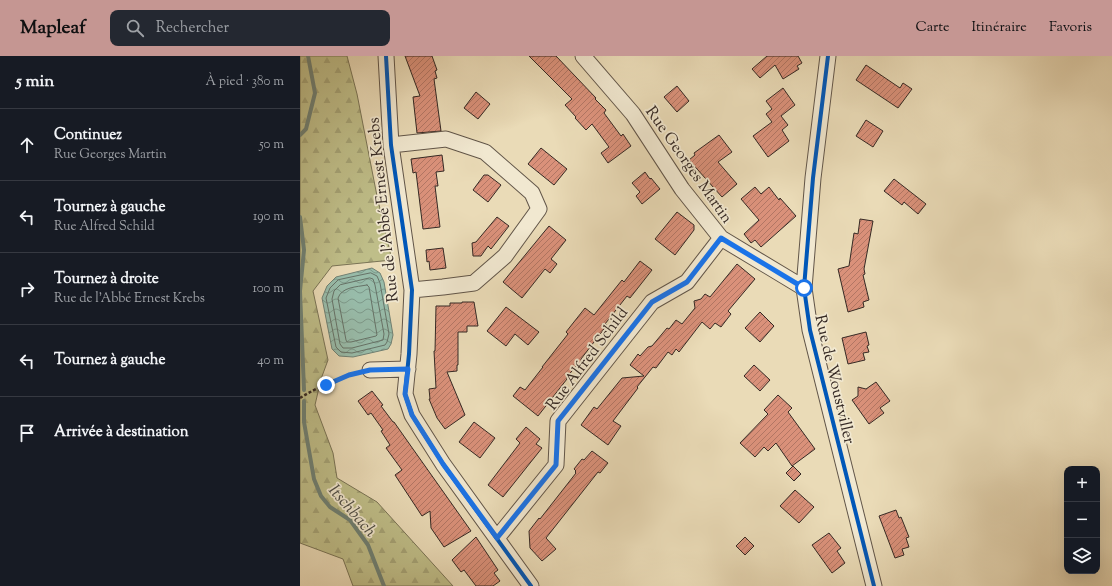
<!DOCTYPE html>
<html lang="fr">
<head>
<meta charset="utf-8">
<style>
	body { margin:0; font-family:"Sorts Mill Goudy",serif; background:#242831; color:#f1f3f6 }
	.controls { position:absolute; right:12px; bottom:12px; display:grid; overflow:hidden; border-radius:8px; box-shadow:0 4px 16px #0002 }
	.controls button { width:36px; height:36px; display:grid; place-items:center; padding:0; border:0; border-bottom:1px solid #363941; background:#171b24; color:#f1f3f6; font:20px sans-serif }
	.stop { position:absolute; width:12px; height:12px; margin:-9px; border:3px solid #1a73e8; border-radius:50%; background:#fff }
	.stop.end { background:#1a73e8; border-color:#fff; box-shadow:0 1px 4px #0008 }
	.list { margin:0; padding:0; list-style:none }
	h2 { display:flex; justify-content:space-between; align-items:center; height:52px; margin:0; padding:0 16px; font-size:17px }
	h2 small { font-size:13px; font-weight:400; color:#9ea1a6 }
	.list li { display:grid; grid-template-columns:26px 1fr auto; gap:12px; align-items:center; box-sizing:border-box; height:72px; padding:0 16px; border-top:1px solid #363941 }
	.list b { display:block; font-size:15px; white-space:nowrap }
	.list p { margin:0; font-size:13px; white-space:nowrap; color:#9ea1a6 }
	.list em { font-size:13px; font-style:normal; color:#9ea1a6 }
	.icon { flex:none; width:22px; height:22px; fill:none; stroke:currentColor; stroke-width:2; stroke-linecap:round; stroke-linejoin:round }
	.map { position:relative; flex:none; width:812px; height:530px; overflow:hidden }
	header { display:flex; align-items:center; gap:24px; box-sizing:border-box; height:56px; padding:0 20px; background:#c59692; color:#111 }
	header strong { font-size:19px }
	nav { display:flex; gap:22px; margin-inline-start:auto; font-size:14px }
	.search { width:280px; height:36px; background:#242831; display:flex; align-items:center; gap:10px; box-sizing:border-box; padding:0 14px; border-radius:8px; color:#9ea1a6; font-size:15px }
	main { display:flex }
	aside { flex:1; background:#171b24 }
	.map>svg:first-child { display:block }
	.forest { fill:url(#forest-firs); stroke:#7a7456 }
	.water { fill:url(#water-waves); stroke:#708174 }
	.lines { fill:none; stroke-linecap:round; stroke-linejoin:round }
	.shore { stroke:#667267; stroke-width:1 }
	.stream { stroke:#708174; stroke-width:4 }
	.building { fill:url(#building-hatch); stroke:#352924 }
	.street-casing { stroke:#625649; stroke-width:17 }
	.path { stroke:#352924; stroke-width:2.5; stroke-dasharray:3 2; stroke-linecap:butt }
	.street { stroke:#f1e8d0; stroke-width:15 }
	.cycleway-casing { stroke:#f1e8d0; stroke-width:6 }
	.cycleway { stroke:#0057b8; stroke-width:4 }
	.route { stroke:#1a73e8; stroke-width:5 }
	.labels { text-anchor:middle; stroke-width:3.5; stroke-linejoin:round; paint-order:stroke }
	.street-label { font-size:16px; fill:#352924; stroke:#f1e8d0 }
	.water-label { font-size:17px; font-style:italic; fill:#4e4e46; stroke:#f1e8d0 }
</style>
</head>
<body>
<header>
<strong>Mapleaf</strong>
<div class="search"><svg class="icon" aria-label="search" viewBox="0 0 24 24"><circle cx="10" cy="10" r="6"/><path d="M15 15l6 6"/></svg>Rechercher</div>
<nav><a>Carte</a><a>Itinéraire</a><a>Favoris</a></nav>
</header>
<main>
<aside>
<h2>5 min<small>À pied · 380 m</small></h2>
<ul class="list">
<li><svg class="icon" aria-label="ahead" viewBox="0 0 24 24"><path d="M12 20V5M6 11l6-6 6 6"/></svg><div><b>Continuez</b><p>Rue Georges Martin</p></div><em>50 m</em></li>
<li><svg class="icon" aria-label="left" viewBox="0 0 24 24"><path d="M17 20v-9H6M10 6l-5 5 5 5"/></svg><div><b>Tournez à gauche</b><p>Rue Alfred Schild</p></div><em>190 m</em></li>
<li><svg class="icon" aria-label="right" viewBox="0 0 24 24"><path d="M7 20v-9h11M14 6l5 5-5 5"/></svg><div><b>Tournez à droite</b><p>Rue de l'Abbé Ernest Krebs</p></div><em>100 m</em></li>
<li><svg class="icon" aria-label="left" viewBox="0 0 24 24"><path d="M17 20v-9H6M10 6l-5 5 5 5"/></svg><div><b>Tournez à gauche</b></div><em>40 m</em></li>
<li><svg class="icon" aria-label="arrive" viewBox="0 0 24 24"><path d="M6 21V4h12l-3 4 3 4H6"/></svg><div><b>Arrivée à destination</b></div></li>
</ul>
</aside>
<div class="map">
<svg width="812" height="530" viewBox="0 0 812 530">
	<defs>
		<pattern id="forest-firs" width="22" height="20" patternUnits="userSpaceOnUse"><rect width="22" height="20" fill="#bfbe89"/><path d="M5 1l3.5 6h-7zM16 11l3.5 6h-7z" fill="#a5a376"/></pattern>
		<pattern id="water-waves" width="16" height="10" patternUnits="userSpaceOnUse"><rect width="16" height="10" fill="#98bcaa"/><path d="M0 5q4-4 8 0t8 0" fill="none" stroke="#7d998a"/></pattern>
		<pattern id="building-hatch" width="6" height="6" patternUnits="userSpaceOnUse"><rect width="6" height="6" fill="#da917a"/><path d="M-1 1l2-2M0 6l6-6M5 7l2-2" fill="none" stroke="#b27664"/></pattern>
	</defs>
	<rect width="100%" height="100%" fill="#eadbb7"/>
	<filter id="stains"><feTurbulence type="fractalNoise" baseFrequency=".005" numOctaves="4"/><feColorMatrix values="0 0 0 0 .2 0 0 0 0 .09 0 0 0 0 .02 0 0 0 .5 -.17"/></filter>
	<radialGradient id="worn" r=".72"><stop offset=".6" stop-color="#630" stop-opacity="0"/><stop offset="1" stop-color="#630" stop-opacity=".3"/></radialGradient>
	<path class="forest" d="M 0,0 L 47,0 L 57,38 L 77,140 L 92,204 L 32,210 L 13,235 L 28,304 L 21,323 L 15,349 L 33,397 L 37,422 L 77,446 L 153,530 L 53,530 L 43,503 L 0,487 Z"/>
	<path class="water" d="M 72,212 L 80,217 L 84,226 L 93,279 L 91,288 L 88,293 L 53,301 L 39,300 L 32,293 L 22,242 L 27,230 L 36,221 Z"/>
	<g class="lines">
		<path class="shore" d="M 71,217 L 77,220 L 80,227 L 89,278 L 87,286 L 85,289 L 52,297 L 41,296 L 36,291 L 26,242 L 30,232 L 38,224 Z
			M 70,222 L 73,223 L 75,229 L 84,278 L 83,284 L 52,292 L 43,292 L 40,288 L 32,243 L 34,235 L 40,229 Z
			M 67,229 L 69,231 L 77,279 L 76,280 L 51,286 L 47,286 L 46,284 L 38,242 C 42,231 56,231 67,229 Z"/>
		<path class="stream" d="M 0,79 L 6,73 L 15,37 L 8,0
			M 0,161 L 4,194 L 0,235 L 4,334
			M 4,345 L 4,366 L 14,423 L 21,440 L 30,451 L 50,464 L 68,489 L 84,530"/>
	</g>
	<path class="building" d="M 105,0 L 132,0 L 137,14 L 135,15 L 137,22 L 134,23 L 141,75 L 117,77 L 113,41 L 120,40 Z
		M 229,0 L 256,0 L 296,42 L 295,43 L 306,54 L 304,57 L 321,80 L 323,78 L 331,90 L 308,107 L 301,97 L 309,91 L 292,68 L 286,74 L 275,62 L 276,61 L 265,49 L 272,43 Z
		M 467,0 L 498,0 L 502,7 L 497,10 L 499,13 L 483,23 L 475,9 L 460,22 L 452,13 Z
		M 566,9 L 600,32 L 603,27 L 612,33 L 598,52 L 556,24 Z
		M 377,30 L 389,45 L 377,56 L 364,41 Z
		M 483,32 L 495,49 L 481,60 L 488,69 L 482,74 L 489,85 L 468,101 L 453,80 L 472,66 L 466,58 L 472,53 L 466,45 Z
		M 176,36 L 190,48 L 178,63 L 164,52 Z
		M 566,64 L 583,75 L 573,91 L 556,80 Z
		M 419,79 L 432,96 L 418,106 L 437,128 L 422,141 L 389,104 L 395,99 L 394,97 Z
		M 241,92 L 267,113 L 254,129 L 228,108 Z
		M 142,99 L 144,115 L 136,116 L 138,130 L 135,130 L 140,171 L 123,173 L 116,116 L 113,117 L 111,103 Z
		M 345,116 L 350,123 L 351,122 L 360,133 L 342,148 L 336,140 L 340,136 L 332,127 Z
		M 184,119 L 188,119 L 201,129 L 188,146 L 173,134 Z
		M 594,123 L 626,148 L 618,158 L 604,146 L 602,149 L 584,135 Z
		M 455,131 L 461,138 L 469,131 L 479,144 L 480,142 L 496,160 L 461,191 L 455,184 L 451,187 L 444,178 L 459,164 L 441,143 Z
		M 377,156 L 394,169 L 394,174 L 375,199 L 355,183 Z
		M 197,161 L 209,170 L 191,193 L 188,190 L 181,200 L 173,200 L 172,187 L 176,186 Z
		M 560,163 L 573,165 L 564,213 L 565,218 L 563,219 L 569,244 L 563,246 L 564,251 L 548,256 L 538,213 L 549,210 L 554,177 L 558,178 Z
		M 249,170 L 266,184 L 251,203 L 257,208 L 250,217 L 245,213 L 222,242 L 203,226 Z
		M 143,192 L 146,212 L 130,214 L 129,205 L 127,206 L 126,194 Z
		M 340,205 L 352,214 L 330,242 L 327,240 L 305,268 L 307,269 L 281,303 L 281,306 L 278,310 L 276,310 L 267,321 L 267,323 L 238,360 L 213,340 L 220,331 L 225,334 L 243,311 L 242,311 L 268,278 L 266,276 L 285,252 L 294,259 L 322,224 L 324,226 Z
		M 437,208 L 455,223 L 428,255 L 431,258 L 421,271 L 415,267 L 410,273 L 402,266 L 379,296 L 376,293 L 372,299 L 368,296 L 356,312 L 353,311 L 337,331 L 338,332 L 313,365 L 321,370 L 308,389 L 281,369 L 294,351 L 297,353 L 322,322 L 344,320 L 330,309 L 338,298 L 340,300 L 348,291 L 352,290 L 367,272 L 369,273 L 376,264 L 382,268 L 395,252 L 394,245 L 401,243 L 405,238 L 410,241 Z
		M 162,246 L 174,246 L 178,270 L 167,270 L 167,276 L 158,276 L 158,309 L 157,309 L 157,315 L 147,316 L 165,359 L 145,373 L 137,362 L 129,343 L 130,343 L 129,333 L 136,332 L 134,295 L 135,295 L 136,250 L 150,250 L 150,247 L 162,247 Z
		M 206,251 L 239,276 L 228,289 L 215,278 L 206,290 L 187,275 Z
		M 460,256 L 474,270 L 460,286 L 445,272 Z
		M 566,276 L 569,289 L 567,290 L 569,296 L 563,297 L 565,304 L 548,308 L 542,282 Z
		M 454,309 L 470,324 L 460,335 L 444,320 Z
		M 576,326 L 590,345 L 580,352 L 584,357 L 569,368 L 552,344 L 558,340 L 558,331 L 566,333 Z
		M 72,335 L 83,349 L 81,350 L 93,366 L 94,366 L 113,393 L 171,475 L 144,491 L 131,472 L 130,455 L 122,460 L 95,419 L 102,414 L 86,392 L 90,389 L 81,375 L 83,374 L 71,357 L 68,359 L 58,345 Z
		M 478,339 L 492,352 L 488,356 L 515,393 L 492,410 L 476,387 L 468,395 L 464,391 L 455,401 L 440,387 L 468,358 L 464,354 Z
		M 174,366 L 195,382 L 180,402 L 159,386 Z
		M 226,371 L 240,383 L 236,388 L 242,392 L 203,441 L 188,429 L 220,387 L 216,383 Z
		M 292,395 L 308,407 L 300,417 L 298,416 L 246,482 L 256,493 L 242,505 L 230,492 L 229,475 L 239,462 L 240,463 L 276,417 L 275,416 L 276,415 L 274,413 L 282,403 L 284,404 Z
		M 493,410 L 501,418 L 494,425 L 486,417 Z
		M 495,434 L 514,451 L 499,467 L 480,450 Z
		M 596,454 L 599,462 L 601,461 L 609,481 L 606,482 L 609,491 L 602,493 L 604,499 L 595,502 L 579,460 Z
		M 529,477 L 541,492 L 537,495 L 545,507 L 532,517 L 512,489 Z
		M 176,481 L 198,514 L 194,517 L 200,525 L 193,530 L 176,530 L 164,514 L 161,516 L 152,504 Z
		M 445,481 L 454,490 L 445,499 L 436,490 Z"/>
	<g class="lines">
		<defs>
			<path id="street" d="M 86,0 L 91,89 L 112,234 L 109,298 L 105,338 L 112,359 L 143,408 L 231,530
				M 283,0 L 333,58 L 382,133 L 421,182 L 504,232
				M 528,0 L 513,122 L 504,232 L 510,274 L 574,530
				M 91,89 L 146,83 L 185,96 L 232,137 L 239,153 L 205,200 L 174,227 L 143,231 L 112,234
				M 70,314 L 108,313
				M 197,482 L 256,409 L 258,365 L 352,246 L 387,226 L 421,182"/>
		</defs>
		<use href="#street" class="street-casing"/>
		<path class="path" d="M 0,342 C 18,331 38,322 58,317"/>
		<use href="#street" class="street"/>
		<defs>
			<path id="cycleway" d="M 86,0 L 91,89 L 112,234 L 109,298 L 105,338 L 112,359 L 143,408 L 231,530
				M 528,0 L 513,122 L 504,232 L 510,274 L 574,530"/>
		</defs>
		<use href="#cycleway" class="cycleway-casing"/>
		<use href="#cycleway" class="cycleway"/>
	</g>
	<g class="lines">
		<path class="route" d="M 26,329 L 49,319 L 70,314 L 108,313 L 105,338 L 112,359 L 143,408 L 197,482 L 256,409 L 258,365 L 352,246 L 387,226 L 421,182 L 504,232"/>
	</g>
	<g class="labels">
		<g class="street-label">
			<text transform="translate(390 108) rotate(55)" y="6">Rue Georges Martin</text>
			<text transform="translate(82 154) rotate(-96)" y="6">Rue de l'Abbé Ernest Krebs</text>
			<text transform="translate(286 302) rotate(-53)" y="6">Rue Alfred Schild</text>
			<text transform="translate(536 323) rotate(77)" y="6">Rue de Woustviller</text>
		</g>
		<g class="water-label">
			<text transform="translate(53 454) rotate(49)" y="6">Itschbach</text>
		</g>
	</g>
	<rect width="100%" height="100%" filter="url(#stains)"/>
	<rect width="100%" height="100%" fill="url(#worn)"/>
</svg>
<div class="controls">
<button>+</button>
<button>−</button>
<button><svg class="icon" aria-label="layers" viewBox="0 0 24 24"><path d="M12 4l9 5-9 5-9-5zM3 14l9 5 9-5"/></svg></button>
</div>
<div class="stop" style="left:504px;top:232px"></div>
<div class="stop end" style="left:26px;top:329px"></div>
</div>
</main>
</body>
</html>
